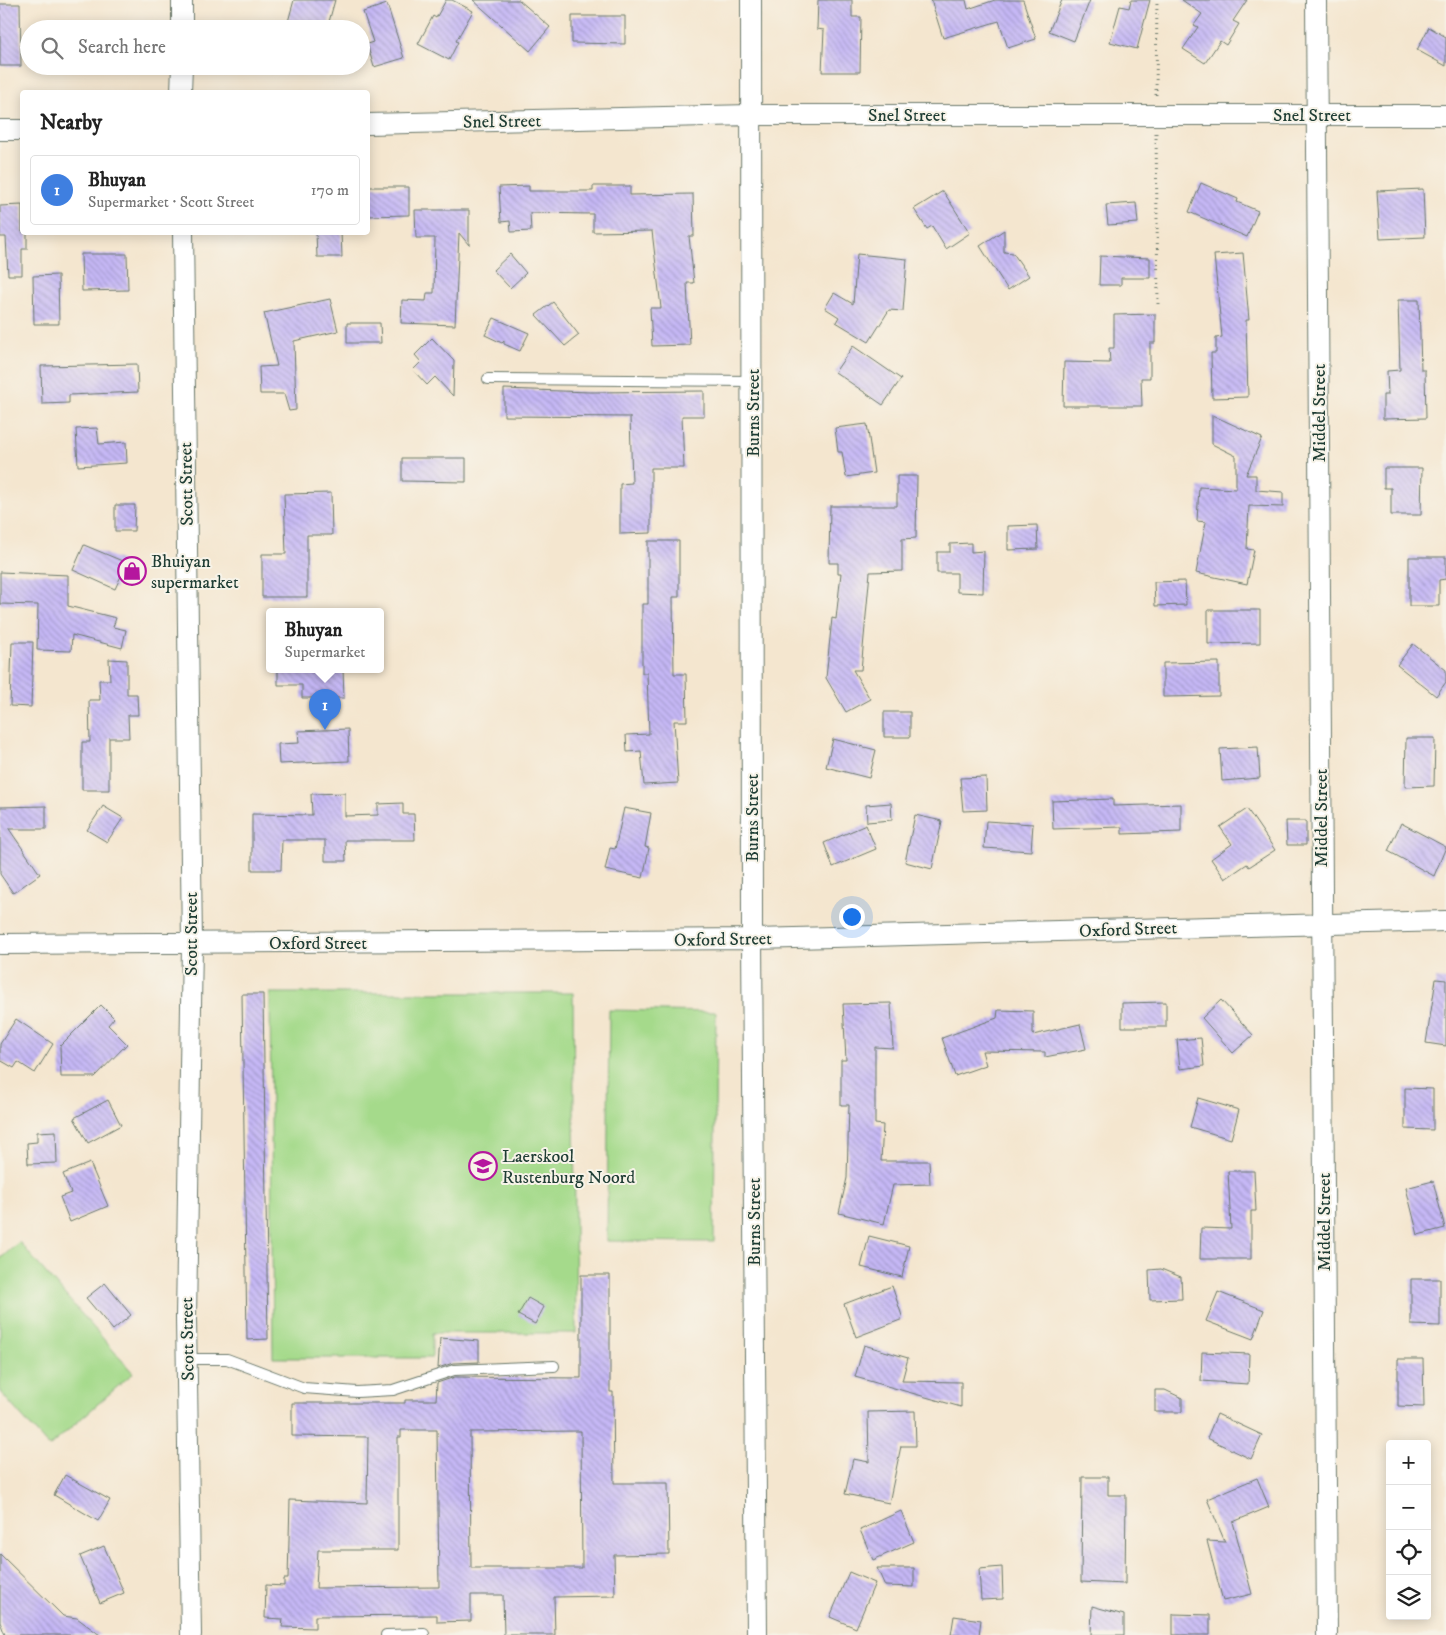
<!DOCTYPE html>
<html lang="en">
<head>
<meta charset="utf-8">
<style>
	body { margin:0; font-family:"IM FELL DW Pica",serif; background:#f2f2f2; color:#222 }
	.controls { position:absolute; right:15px; bottom:15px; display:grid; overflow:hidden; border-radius:5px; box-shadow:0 2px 12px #0003 }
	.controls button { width:45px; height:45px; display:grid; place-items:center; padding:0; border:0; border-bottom:1px solid #e0e0e0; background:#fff; color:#222; font:25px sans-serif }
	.you { position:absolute; left:851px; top:916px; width:18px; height:18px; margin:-12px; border:4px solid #fff; border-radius:50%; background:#1a73e8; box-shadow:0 0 0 8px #1a73e833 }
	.badge { display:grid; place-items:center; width:32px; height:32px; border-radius:50%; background:#0f766e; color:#fff; font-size:16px; font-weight:700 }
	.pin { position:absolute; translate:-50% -41px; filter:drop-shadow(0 1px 2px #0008) }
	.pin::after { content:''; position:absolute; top:26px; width:18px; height:15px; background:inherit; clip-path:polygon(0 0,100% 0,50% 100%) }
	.popup { position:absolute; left:266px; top:608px; width:118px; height:65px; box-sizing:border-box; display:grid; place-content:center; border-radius:5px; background:#fff; filter:drop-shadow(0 1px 4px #0005); font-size:16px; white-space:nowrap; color:#767676 }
	.popup b { font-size:19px; color:#222 }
	.popup::after { content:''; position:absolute; left:50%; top:100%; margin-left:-10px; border:10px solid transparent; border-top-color:#fff }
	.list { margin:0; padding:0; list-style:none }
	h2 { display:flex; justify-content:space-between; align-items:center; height:65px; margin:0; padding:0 20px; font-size:21px }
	h2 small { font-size:16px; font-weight:400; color:#767676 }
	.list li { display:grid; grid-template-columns:32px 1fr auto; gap:15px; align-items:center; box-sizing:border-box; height:70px; margin:0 10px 10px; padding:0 10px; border:1px solid #e0e0e0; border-radius:5px }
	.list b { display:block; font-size:19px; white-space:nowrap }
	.list p { margin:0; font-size:16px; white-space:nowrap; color:#767676 }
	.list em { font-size:16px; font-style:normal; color:#767676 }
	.icon { flex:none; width:28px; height:28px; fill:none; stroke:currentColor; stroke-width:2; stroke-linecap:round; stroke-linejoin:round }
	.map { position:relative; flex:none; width:1446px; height:1635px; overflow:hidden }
	.search { position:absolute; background:#fff; box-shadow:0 2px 12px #0003; left:20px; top:20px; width:350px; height:55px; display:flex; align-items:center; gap:12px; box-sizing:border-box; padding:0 18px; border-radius:28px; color:#767676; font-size:19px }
	.panel { position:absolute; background:#fff; box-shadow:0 2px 12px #0003; left:20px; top:90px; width:350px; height:145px; border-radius:5px }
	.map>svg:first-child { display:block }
	.pitch { fill:#a5da8b; stroke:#628c60 }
	.building { fill:url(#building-back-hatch); fill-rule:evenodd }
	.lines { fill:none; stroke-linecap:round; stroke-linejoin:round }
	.lane-casing { stroke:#6a786a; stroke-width:12 }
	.street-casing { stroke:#6a786a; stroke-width:22 }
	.path { stroke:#6a786a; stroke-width:3; stroke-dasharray:1 4; stroke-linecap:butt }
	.lane { stroke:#fff; stroke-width:10 }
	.street { stroke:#fff; stroke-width:20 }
	.labels { text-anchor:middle; stroke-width:4; stroke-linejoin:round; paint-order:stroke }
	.street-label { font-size:18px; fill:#1f3d34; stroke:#f7f3e8 }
	.poi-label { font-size:18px; fill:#1f3d34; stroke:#f7f3e8; text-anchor:start }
</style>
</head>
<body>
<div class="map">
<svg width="1446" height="1635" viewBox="0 0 1446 1635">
	<defs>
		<pattern id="building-back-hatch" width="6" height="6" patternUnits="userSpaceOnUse" patternTransform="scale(1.25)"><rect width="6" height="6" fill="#c6b8f6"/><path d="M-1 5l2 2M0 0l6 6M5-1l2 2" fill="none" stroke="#a097c8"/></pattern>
	</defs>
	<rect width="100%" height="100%" fill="#f7f3e8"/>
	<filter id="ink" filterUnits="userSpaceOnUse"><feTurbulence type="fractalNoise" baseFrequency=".02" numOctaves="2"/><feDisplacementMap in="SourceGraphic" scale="10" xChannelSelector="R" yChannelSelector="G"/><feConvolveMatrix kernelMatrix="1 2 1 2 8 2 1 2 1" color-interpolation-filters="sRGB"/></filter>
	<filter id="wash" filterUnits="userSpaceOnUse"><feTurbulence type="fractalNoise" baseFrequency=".0096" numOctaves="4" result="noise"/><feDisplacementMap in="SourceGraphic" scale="20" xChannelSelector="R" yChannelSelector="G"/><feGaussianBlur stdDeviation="1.12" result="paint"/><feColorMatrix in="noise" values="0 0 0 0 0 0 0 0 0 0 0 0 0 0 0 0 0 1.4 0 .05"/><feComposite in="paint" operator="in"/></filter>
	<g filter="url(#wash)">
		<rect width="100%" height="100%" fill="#f4e6cf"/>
		<path class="pitch" d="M 270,993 L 573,993 L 576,1333 L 432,1333 L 432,1358 L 273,1358 Z
			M 609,1010 L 716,1012 L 714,1242 L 607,1241 Z
			M 19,1242 L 133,1373 L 49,1447 L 0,1392 L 0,1259 Z"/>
		<g id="blocks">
			<path class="building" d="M 294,0 L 335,0 L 327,29 L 286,29 Z
				M 446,0 L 452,0 L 473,11 L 456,41 L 458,42 L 449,60 L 418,44 L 433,16 L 436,18 Z
				M 473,0 L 519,0 L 550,27 L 530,51 Z
				M 818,0 L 852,0 L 852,17 L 861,17 L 860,72 L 822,72 L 824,30 L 817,29 Z
				M 931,0 L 966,0 L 968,9 L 995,0 L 1023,0 L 1036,39 L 1008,48 L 999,21 L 943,38 Z
				M 1062,0 L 1090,0 L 1074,41 L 1049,31 Z
				M 1131,0 L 1150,0 L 1137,49 L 1110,42 L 1120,6 L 1129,8 Z
				M 1182,0 L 1247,0 L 1233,21 L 1239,24 L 1226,45 L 1220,41 L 1205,63 L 1183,49 L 1198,27 L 1194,25 L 1202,14 Z
				M 0,4 L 20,4 L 21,66 L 0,66 Z
				M 387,4 L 404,58 L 374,67 L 367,44 L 373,42 L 363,12 Z
				M 572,16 L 625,16 L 625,44 L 572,43 Z
				M 1429,27 L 1446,37 L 1446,66 L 1417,50 Z
				M 1201,183 L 1238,199 L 1237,202 L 1258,211 L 1247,237 L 1189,212 Z
				M 529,186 L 529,191 L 593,191 L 593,186 L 630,186 L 630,195 L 693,194 L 694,236 L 689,236 L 694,283 L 687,283 L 690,345 L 652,346 L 650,308 L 661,308 L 652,231 L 593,232 L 593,214 L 530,213 L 531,231 L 511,232 L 510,221 L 501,222 L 499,187 Z
				M 368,187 L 409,187 L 409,215 L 368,216 Z
				M 1423,189 L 1425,237 L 1380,239 L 1377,191 Z
				M 943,191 L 970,233 L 946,249 L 932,226 L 927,229 L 914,209 Z
				M 1136,203 L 1138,223 L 1108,225 L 1106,205 Z
				M 22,205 L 22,232 L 27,232 L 27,249 L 22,249 L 22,275 L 8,275 L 6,237 L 0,237 L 0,206 Z
				M 415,210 L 469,210 L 469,245 L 459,233 L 455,325 L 401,323 L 402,300 L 426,301 L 427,293 L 434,293 L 435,238 L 416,238 Z
				M 1004,230 L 1004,252 L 1013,253 L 1029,276 L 1008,290 L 980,246 Z
				M 316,232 L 341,232 L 342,257 L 317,257 Z
				M 1243,253 L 1249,320 L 1246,320 L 1248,397 L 1212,398 L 1211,353 L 1216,353 L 1216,338 L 1222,337 L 1214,255 Z
				M 81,254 L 127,254 L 128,290 L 82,291 Z
				M 510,254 L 526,273 L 510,288 L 493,270 Z
				M 857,254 L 907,259 L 903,311 L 889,310 L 869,342 L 836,322 L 839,317 L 825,308 L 834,293 L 853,304 Z
				M 1100,256 L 1150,258 L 1150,278 L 1121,278 L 1121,285 L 1099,285 Z
				M 58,275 L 59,324 L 34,324 L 33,276 Z
				M 330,299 L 338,331 L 294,341 L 296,410 L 289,411 L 284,394 L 260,394 L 259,367 L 277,366 L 264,313 Z
				M 1398,300 L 1419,300 L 1421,370 L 1425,370 L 1426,418 L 1383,419 L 1383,395 L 1388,395 L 1387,371 L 1400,370 Z
				M 553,302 L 579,335 L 565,346 L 536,315 Z
				M 1155,314 L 1155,343 L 1150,343 L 1150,378 L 1141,378 L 1142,406 L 1063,406 L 1064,362 L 1110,363 L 1109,348 L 1114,348 L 1114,315 Z
				M 494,318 L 529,333 L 520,351 L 504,344 L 504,341 L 502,343 L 485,335 Z
				M 347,323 L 380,323 L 381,343 L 347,343 Z
				M 432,338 L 454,361 L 453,396 L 435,377 L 427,385 L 413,370 L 421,362 L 415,355 Z
				M 853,346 L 901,379 L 883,405 L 835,372 Z
				M 137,364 L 138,392 L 69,395 L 69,403 L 42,404 L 41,366 Z
				M 504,389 L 590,392 L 704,391 L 704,416 L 682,416 L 684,468 L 651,468 L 651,533 L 620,534 L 620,484 L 632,483 L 630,417 L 504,416 Z
				M 1212,415 L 1262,438 L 1246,475 L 1256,475 L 1256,490 L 1283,492 L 1283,507 L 1249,506 L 1247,549 L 1254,550 L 1247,584 L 1196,573 L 1206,522 L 1197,521 L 1199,487 L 1236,489 L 1236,456 L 1212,444 Z
				M 867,424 L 874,473 L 846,477 L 842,452 L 838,452 L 835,428 Z
				M 97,428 L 99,444 L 126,442 L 127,463 L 78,466 L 76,429 Z
				M 402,458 L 466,458 L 466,482 L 402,481 Z
				M 1384,468 L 1422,468 L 1421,515 L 1391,515 L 1391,488 L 1384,488 Z
				M 897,476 L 917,476 L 916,538 L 902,539 L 902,571 L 870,572 L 861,670 L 853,670 L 870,699 L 846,712 L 826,678 L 832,618 L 836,619 L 841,573 L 838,573 L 838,563 L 829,563 L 830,506 L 897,506 Z
				M 331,493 L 332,535 L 307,535 L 307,597 L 262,597 L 262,554 L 286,554 L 284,494 Z
				M 115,505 L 135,505 L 134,531 L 115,531 Z
				M 1037,525 L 1038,549 L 1008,550 L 1008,526 Z
				M 648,541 L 679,541 L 679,597 L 673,597 L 674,674 L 686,674 L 687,721 L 674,721 L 678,783 L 644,785 L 641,751 L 627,752 L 626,735 L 649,734 L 647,673 L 642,673 L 642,604 L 648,604 Z
				M 971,543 L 971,552 L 984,551 L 983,593 L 957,592 L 957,573 L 937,573 L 937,552 L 950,552 L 950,544 Z
				M 84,545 L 127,563 L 115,589 L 73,570 Z
				M 1409,557 L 1446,557 L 1446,579 L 1439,580 L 1439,606 L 1409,606 Z
				M 0,572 L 68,575 L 68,606 L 116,618 L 113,627 L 126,630 L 122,648 L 72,635 L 71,651 L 37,650 L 38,605 L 0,604 Z
				M 1185,581 L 1186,605 L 1155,606 L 1154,582 Z
				M 1208,610 L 1260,610 L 1260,643 L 1208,644 Z
				M 12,642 L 33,642 L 31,707 L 10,706 Z
				M 1413,644 L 1446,670 L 1446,682 L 1436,696 L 1397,665 Z
				M 109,659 L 127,660 L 127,694 L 137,694 L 138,715 L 128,715 L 129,738 L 109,738 L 109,790 L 82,790 L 82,742 L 90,742 L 89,700 L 100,700 L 99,680 L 110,680 Z
				M 1219,662 L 1219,696 L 1163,697 L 1163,663 Z
				M 278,669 L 343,669 L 344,698 L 302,698 L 302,685 L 278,685 Z
				M 884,712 L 910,712 L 910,737 L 884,737 Z
				M 348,729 L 349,761 L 279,764 L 278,744 L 299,743 L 298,731 Z
				M 1406,738 L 1435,738 L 1434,786 L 1405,787 Z
				M 833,739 L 876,750 L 869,778 L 826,767 Z
				M 1258,747 L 1260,778 L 1222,781 L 1220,749 Z
				M 986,777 L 987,810 L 963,811 L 960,778 Z
				M 345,793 L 345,816 L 378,815 L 378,804 L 403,803 L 403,814 L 414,814 L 415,840 L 345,840 L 346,861 L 325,861 L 325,840 L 282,840 L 281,870 L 252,870 L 252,814 L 312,815 L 311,794 Z
				M 1113,799 L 1113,806 L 1181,804 L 1181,832 L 1122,834 L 1122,827 L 1053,829 L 1052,801 Z
				M 891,803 L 892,820 L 867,822 L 866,805 Z
				M 46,806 L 46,829 L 9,829 L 40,874 L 13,893 L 0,874 L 0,807 Z
				M 103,806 L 123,818 L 107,842 L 87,830 Z
				M 624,808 L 651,813 L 645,847 L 649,848 L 643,878 L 605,870 L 610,848 L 615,849 Z
				M 1247,809 L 1275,850 L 1249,867 L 1247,864 L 1225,879 L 1211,859 L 1232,844 L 1220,827 Z
				M 915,815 L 942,821 L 932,869 L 905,862 Z
				M 986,821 L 1033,824 L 1031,851 L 984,848 Z
				M 1286,821 L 1306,821 L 1306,845 L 1287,845 Z
				M 1401,823 L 1446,847 L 1434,876 L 1388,851 Z
				M 866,825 L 876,849 L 833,867 L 824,843 Z
				M 1436,979 L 1446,980 L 1446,1046 L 1426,1043 Z
				M 242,994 L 263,994 L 268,1339 L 247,1340 Z
				M 1221,1000 L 1253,1035 L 1233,1053 L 1202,1018 Z
				M 1166,1002 L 1166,1027 L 1122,1027 L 1122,1003 Z
				M 891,1003 L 893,1048 L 875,1047 L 875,1124 L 883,1125 L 881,1161 L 929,1161 L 930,1184 L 893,1185 L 884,1224 L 839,1213 L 847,1178 L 849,1105 L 841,1105 L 841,1060 L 846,1060 L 843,1004 Z
				M 101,1005 L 114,1018 L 108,1025 L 127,1044 L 95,1077 L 61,1077 L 60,1046 Z
				M 998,1010 L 1033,1011 L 1033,1035 L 1080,1024 L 1086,1049 L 1045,1057 L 1045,1052 L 982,1051 L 986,1065 L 955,1076 L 942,1038 L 997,1018 Z
				M 16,1019 L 53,1044 L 35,1073 L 18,1062 L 14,1068 L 0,1060 L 0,1044 Z
				M 1201,1038 L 1204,1066 L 1180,1069 L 1177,1040 Z
				M 1405,1088 L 1433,1089 L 1433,1130 L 1405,1129 Z
				M 1198,1098 L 1239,1110 L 1231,1139 L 1190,1127 Z
				M 108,1100 L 121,1125 L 88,1143 L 74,1118 Z
				M 56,1131 L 57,1163 L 28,1164 L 27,1143 L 37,1142 L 37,1132 Z
				M 90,1163 L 108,1206 L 70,1222 L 60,1197 L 71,1193 L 63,1174 Z
				M 1228,1171 L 1254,1171 L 1256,1211 L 1251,1211 L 1251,1259 L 1200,1259 L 1201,1228 L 1231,1229 Z
				M 1433,1181 L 1445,1228 L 1418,1235 L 1406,1188 Z
				M 869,1236 L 909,1246 L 902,1277 L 861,1267 Z
				M 1161,1269 L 1181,1277 L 1182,1299 L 1150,1300 L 1149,1270 Z
				M 581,1275 L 610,1275 L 610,1392 L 613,1392 L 614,1483 L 668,1483 L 669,1554 L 614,1555 L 615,1596 L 554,1597 L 555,1635 L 504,1635 L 503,1595 L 471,1595 L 471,1621 L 437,1622 L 437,1615 L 315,1616 L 315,1628 L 282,1627 L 283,1619 L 265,1618 L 266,1585 L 284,1586 L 284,1579 L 288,1579 L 290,1500 L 367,1503 L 368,1437 L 292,1436 L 292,1403 L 405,1403 L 405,1400 L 436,1400 L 437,1383 L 455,1377 L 581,1378 ZM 401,1430 L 437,1430 L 439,1587 L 316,1588 L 318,1550 L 398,1550 L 398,1437 L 401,1437 ZM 581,1431 L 582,1568 L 471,1568 L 470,1432 Z
				M 1411,1279 L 1440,1279 L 1440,1326 L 1411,1325 Z
				M 105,1283 L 131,1315 L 113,1330 L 86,1298 Z
				M 892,1286 L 903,1319 L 856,1337 L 844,1304 Z
				M 1218,1292 L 1264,1310 L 1253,1339 L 1206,1321 Z
				M 528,1298 L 544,1307 L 535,1324 L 518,1315 Z
				M 440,1338 L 479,1341 L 479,1362 L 453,1363 L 438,1368 Z
				M 864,1345 L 908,1358 L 902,1381 L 961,1382 L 961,1407 L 855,1377 Z
				M 1202,1352 L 1249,1354 L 1248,1384 L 1201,1381 Z
				M 1398,1359 L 1423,1359 L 1424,1407 L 1398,1406 Z
				M 1155,1390 L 1165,1390 L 1182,1398 L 1182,1412 L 1155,1412 Z
				M 915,1411 L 916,1446 L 901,1446 L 889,1503 L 845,1494 L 853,1459 L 869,1462 L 868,1412 Z
				M 1217,1414 L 1262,1435 L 1251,1459 L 1207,1438 Z
				M 65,1475 L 110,1500 L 98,1521 L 54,1495 Z
				M 1082,1477 L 1108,1477 L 1108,1495 L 1126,1495 L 1125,1584 L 1081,1582 Z
				M 1257,1478 L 1269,1507 L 1233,1522 L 1252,1594 L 1223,1601 L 1207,1541 L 1225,1542 L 1207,1499 Z
				M 901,1511 L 914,1542 L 873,1560 L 860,1530 Z
				M 104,1546 L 124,1593 L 100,1603 L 80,1556 Z
				M 0,1554 L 63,1616 L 77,1618 L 100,1635 L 5,1635 L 0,1622 Z
				M 1002,1567 L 1003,1599 L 981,1600 L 979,1569 Z
				M 877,1568 L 914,1568 L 914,1587 L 885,1586 Z
				M 849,1572 L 875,1583 L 856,1628 L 830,1617 Z
				M 1092,1606 L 1124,1615 L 1124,1635 L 1091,1635 Z
				M 1173,1614 L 1210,1615 L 1210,1635 L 1173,1635 Z
				M 954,1616 L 981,1620 L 979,1635 L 951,1635 Z"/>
		</g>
	</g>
	<g filter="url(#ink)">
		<use href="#blocks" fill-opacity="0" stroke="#6a786a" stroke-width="1"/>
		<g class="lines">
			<defs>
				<path id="lane" d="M 488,379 L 753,381
					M 187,1359 L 227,1359 L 304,1388 L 357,1392 L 393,1390 L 454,1370 L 554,1366
					M 386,1635 L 424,1634"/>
				<path id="street" d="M 182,0 L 182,29
					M 751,0 L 752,939 L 757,1635
					M 1316,0 L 1327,1635
					M 181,92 L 182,66
					M 368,124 L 751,115 L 1446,115
					M 0,130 L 22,130
					M 183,232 L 192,944 L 186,1318 L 191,1635
					M 0,944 L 752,939 L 1446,921"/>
			</defs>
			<use href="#lane" class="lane-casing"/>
			<use href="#street" class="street-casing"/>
			<path class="path" d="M 1156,95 L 1157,0
				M 1156,133 L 1158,305"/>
			<use href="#lane" class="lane"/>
			<use href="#street" class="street"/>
		</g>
	</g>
	<defs>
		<symbol id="shop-ring" viewBox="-11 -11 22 22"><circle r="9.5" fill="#f7f3e8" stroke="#b5179e" stroke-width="1.5"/><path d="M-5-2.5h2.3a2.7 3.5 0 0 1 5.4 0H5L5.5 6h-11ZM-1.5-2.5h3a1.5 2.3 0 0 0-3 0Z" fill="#b5179e"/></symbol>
		<symbol id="school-ring" viewBox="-11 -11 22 22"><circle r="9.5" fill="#f7f3e8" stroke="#b5179e" stroke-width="1.5"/><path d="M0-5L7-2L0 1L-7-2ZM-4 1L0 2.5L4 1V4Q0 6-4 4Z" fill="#b5179e"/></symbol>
	</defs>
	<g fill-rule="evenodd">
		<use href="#shop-ring" x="116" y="555" width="32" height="32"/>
		<use href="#school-ring" x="467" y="1150" width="32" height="32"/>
	</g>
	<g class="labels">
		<g class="street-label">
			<text x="907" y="121">Snel Street</text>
			<text x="1312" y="121">Snel Street</text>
			<text transform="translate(502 121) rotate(-1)" y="6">Snel Street</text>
			<text transform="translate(753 413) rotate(-90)" y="6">Burns Street</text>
			<text transform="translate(1319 413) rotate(-90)" y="6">Middel Street</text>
			<text transform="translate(186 484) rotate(-91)" y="6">Scott Street</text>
			<text transform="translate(752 818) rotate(-90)" y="6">Burns Street</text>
			<text transform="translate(1321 818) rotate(-90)" y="6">Middel Street</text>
			<text transform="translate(1128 929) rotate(-2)" y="6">Oxford Street</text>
			<text transform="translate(191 934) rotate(-90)" y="6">Scott Street</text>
			<text transform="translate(723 939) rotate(-1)" y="6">Oxford Street</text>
			<text x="318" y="949">Oxford Street</text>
			<text transform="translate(754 1222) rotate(-90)" y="6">Burns Street</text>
			<text transform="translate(1324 1222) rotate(-90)" y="6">Middel Street</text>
			<text transform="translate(187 1339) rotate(-91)" y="6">Scott Street</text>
		</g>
		<g class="poi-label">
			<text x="151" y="567">Bhuiyan<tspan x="151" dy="21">supermarket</tspan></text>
			<text x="502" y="1162">Laerskool<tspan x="502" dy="21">Rustenburg Noord</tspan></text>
		</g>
	</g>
</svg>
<div class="controls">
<button>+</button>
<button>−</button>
<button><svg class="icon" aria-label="locate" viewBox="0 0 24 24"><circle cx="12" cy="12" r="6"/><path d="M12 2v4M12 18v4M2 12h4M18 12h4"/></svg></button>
<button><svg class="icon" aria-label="layers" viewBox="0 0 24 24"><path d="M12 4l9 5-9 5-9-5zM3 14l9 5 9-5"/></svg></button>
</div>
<div class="you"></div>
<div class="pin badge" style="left:325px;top:730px;background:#3f7fe0">1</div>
<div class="popup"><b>Bhuyan</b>Supermarket</div>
<div class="search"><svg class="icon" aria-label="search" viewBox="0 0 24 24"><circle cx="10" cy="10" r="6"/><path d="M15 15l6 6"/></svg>Search here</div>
<section class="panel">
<h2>Nearby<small></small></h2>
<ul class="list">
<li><span class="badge" style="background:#3f7fe0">1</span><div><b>Bhuyan</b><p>Supermarket · Scott Street</p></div><em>170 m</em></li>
</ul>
</section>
</div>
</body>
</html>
